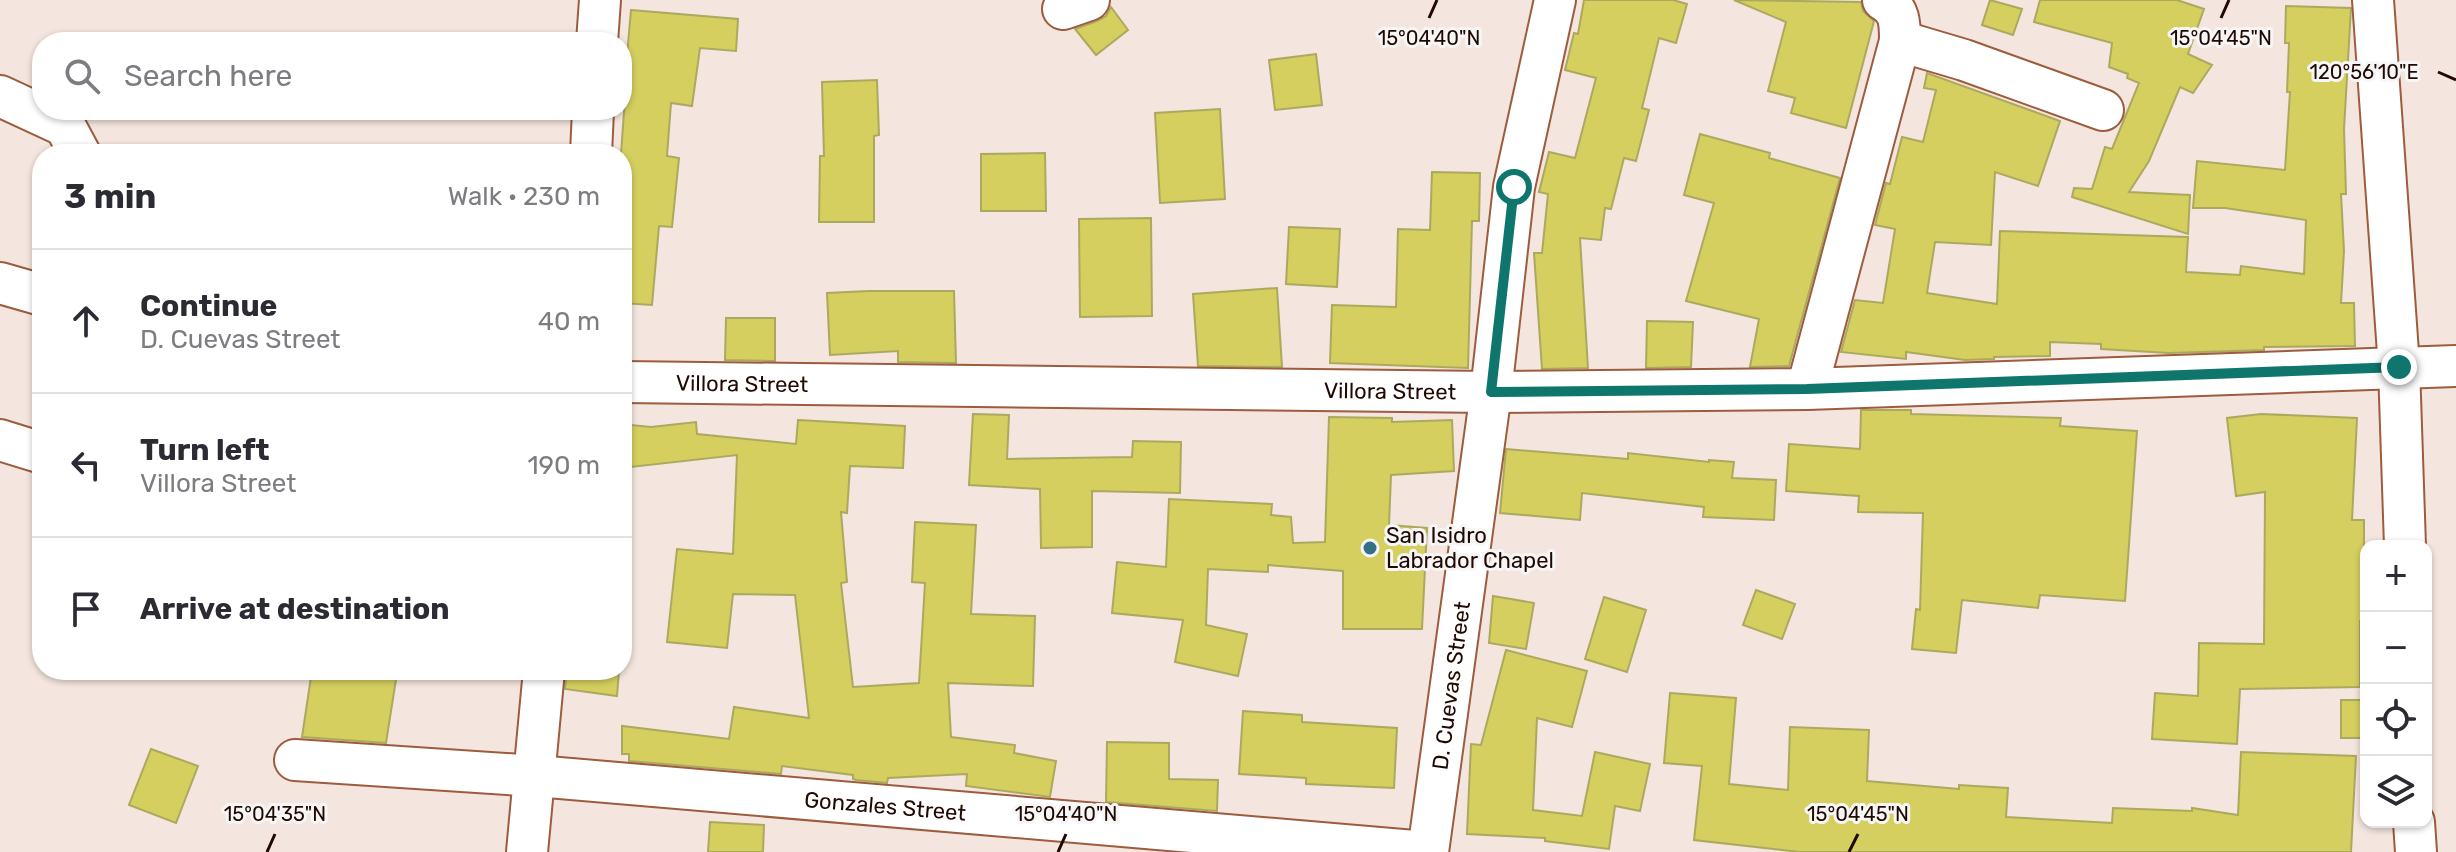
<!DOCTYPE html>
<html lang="en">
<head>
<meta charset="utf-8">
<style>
	body { margin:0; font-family:Rubik,sans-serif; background:#f2f2f3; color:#2b2b33 }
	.controls { position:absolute; right:24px; bottom:24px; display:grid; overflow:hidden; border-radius:16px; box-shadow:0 2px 6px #0004 }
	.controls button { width:72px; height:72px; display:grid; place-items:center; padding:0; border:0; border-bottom:2px solid #e1e1e2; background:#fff; color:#2b2b33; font:40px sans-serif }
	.stop { position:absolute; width:24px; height:24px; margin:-18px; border:6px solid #0f766e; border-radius:50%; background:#fff }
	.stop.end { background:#0f766e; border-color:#fff; box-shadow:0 2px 8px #0008 }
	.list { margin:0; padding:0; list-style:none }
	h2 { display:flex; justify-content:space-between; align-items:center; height:104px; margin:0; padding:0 32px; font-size:34px }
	h2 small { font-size:26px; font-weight:400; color:#7c7c81 }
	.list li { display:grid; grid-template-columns:52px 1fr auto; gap:24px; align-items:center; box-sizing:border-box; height:144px; padding:0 32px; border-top:2px solid #e1e1e2 }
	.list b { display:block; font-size:30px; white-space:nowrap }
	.list p { margin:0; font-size:26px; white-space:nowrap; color:#7c7c81 }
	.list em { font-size:26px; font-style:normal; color:#7c7c81 }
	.icon { flex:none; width:44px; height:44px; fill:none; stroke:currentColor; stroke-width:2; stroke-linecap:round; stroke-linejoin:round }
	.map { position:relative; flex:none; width:2456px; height:852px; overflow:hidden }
	.search { position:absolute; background:#fff; box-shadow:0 2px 6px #0004; left:32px; top:32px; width:600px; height:88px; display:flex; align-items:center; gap:20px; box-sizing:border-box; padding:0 28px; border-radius:32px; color:#7c7c81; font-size:30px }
	.panel { position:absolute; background:#fff; box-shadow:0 2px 6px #0004; left:32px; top:144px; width:600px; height:536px; border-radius:32px }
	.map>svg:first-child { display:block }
	.building { fill:#d5cf5f; stroke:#aca95f; stroke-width:2 }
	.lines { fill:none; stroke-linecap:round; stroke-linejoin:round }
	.minor-casing { stroke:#9c5c3d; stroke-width:44 }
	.minor { stroke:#fff; stroke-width:40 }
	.route { stroke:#0f766e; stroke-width:10 }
	.ticks { fill:none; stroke:#210800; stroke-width:3 }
	.poi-dot { fill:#347087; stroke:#f6f6f6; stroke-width:3 }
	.labels { text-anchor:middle; stroke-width:6; stroke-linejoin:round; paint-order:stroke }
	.street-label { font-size:22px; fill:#210800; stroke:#f6f6f6 }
	.poi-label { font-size:22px; fill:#210800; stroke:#f6f6f6; text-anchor:start }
	.ticks-label { font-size:20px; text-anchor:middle; fill:#210800; stroke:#f6f6f6; stroke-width:6; stroke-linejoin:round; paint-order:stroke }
</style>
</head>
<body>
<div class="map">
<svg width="2456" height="852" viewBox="0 0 2456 852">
	<rect width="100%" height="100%" fill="#f4e5de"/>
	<path class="building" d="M 1584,0 L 1673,0 L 1687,4 L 1676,43 L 1659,38 L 1642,108 L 1649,110 L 1636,161 L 1624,158 L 1611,209 L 1605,208 L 1601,240 L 1580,238 L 1588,368 L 1542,369 L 1534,253 L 1542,253 L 1548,194 L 1539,192 L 1549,152 L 1575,158 L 1596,78 L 1565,70 L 1574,33 L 1578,34 Z
		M 1734,0 L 1861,2 L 1863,11 L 1874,21 L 1846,128 L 1791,113 L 1795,98 L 1768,91 L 1786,22 Z
		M 1990,0 L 2022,9 L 2013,35 L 1982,25 Z
		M 2040,0 L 2177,0 L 2204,9 L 2188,54 L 2212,65 L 2193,93 L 2180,87 L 2149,161 L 2129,192 L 2190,195 L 2188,234 L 2072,197 L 2074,188 L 2092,189 L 2105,147 L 2112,149 L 2139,83 L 2127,78 L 2128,74 L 2109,67 L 2112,43 L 2034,22 Z
		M 2286,6 L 2351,8 L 2344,129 L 2346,194 L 2341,194 L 2344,251 L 2341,303 L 2354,303 L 2355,346 L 2264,347 L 2264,350 L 2169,353 L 2101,349 L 2101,344 L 2050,342 L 2050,356 L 1994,357 L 1994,359 L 1965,360 L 1906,352 L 1906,359 L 1841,352 L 1855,300 L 1883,303 L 1895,229 L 1875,225 L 1886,183 L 1890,184 L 1902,137 L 1923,142 L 1936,90 L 1924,88 L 1927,73 L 2060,121 L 2038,186 L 1995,172 L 1991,245 L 1935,242 L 1927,293 L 1997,304 L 2000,231 L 2188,237 L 2186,272 L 2240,275 L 2241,266 L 2304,274 L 2306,220 L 2225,208 L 2193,208 L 2197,161 L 2285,170 L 2290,92 L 2287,92 L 2289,43 L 2285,43 Z
		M 1111,7 L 1128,30 L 1096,55 L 1075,29 L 1097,21 L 1106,16 Z
		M 631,10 L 738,19 L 736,51 L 700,48 L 692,106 L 671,103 L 667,156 L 679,158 L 672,227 L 659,226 L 652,305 L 622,303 L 621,154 L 625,98 L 622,97 L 622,54 L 627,55 Z
		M 1316,54 L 1322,105 L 1275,110 L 1269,60 Z
		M 877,80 L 879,135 L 874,136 L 874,222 L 819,222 L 820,156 L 824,156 L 822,82 Z
		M 1220,109 L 1225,199 L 1160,203 L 1155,113 Z
		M 1700,134 L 1770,153 L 1769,158 L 1840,178 L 1789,366 L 1750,367 L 1759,319 L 1686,301 L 1714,203 L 1684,195 Z
		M 1045,153 L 1046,211 L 981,211 L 981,154 Z
		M 1432,172 L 1480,173 L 1479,221 L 1472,221 L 1468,368 L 1330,363 L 1332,305 L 1396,307 L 1398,229 L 1430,230 Z
		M 1151,218 L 1152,316 L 1080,317 L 1079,219 Z
		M 1289,227 L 1340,229 L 1337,287 L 1286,284 Z
		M 1277,288 L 1282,367 L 1198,366 L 1193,294 Z
		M 869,291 L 954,291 L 956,363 L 898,362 L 898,351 L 830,355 L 827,293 Z
		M 726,318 L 775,318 L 775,361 L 725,360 Z
		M 1647,321 L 1693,322 L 1691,367 L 1646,368 Z
		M 1861,410 L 1911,410 L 1911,414 L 2061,418 L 2060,426 L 2137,431 L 2125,601 L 2040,595 L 2038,608 L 1962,600 L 1956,653 L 1912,649 L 1916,609 L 1920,610 L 1923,513 L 1858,512 L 1859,496 L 1786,491 L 1789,444 L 1860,449 Z
		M 973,414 L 1009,415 L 1007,459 L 1132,457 L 1133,441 L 1181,442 L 1180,493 L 1092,491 L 1092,547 L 1041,548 L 1040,489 L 969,485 Z
		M 2261,414 L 2357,418 L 2352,520 L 2364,520 L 2364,621 L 2360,621 L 2360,687 L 2240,689 L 2237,744 L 2152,739 L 2155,693 L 2198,696 L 2199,643 L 2264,644 L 2265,492 L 2236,496 L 2227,418 Z
		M 1329,417 L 1392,418 L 1392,422 L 1452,420 L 1454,471 L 1391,475 L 1389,525 L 1427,528 L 1422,629 L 1343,629 L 1343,571 L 1268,565 L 1268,572 L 1208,569 L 1206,625 L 1247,634 L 1238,676 L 1175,662 L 1183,620 L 1112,613 L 1117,562 L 1166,567 L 1169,499 L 1272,504 L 1271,515 L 1291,517 L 1293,543 L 1325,542 Z
		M 798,420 L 905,426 L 903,468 L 850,466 L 847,513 L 841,512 L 847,582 L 841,583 L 853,687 L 919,683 L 925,583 L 912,582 L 915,522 L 976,525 L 971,614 L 1035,616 L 1033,686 L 948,683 L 951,737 L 1015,745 L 1014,753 L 1056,761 L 1050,797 L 966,786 L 967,774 L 888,778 L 887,783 L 856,780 L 853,779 L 853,775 L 782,766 L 781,774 L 629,761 L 629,754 L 622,754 L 622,726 L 729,739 L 734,707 L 809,718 L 795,595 L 733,594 L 727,648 L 667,642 L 677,549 L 733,554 L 737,455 L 622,468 L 622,424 L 651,427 L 696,422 L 697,434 L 796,444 Z
		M 1506,449 L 1628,459 L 1628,453 L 1709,462 L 1709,460 L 1734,462 L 1732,478 L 1776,480 L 1774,520 L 1703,517 L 1704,507 L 1582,493 L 1580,520 L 1500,513 Z
		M 1756,590 L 1795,604 L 1782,639 L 1743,625 Z
		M 1493,596 L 1534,603 L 1526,649 L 1489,643 Z
		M 1604,597 L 1646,610 L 1627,672 L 1585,659 Z
		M 1506,650 L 1587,671 L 1572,727 L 1537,718 L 1533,810 L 1582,816 L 1595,752 L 1650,764 L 1640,811 L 1615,806 L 1609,849 L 1545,841 L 1545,838 L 1467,834 L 1471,744 L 1481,745 Z
		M 312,670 L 378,670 L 397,673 L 386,743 L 302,737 Z
		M 567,670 L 619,670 L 617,696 L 565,689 Z
		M 1670,693 L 1736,698 L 1729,784 L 1788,790 L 1790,727 L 1869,730 L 1867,781 L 1959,789 L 1959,785 L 2008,788 L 2006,817 L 2112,823 L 2113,808 L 2192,811 L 2192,808 L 2238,815 L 2241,752 L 2356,756 L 2351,852 L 1799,852 L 1694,840 L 1702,766 L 1664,763 Z
		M 2341,700 L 2366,700 L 2366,738 L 2341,738 Z
		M 1243,711 L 1302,715 L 1302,722 L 1397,728 L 1394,788 L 1306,784 L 1306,778 L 1239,774 Z
		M 1107,742 L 1169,743 L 1169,779 L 1218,780 L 1217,811 L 1106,802 Z
		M 151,749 L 198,766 L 176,823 L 129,805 Z
		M 710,822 L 764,825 L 763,852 L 708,852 Z"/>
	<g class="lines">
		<defs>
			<g id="minor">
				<path d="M 2373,0 L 2399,367 L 2405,546"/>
				<path d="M 1063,9 L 1089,0"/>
				<path d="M 1900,41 L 1964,60 L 2103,110"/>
				<path d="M 597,42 L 600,0"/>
				<path d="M 0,96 L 65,126 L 80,154"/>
				<path d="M 591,154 L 593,110"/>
				<path d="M 0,283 L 42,295"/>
				<path id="s1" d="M 622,382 L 1491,392 L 1807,389 L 2456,366"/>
				<path d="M 1807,389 L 1900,41 C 1900,23 1900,9 1883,0"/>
				<path d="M 0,440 L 42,453"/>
				<path id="s2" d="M 295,760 L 536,776 L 1426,852"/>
				<path d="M 2414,822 L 2416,852"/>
				<path d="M 527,852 L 544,670"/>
				<path id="s3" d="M 1428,852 L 1491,392 L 1514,187 L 1555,0"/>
			</g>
		</defs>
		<use href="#minor" class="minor-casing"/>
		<use href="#minor" class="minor"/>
	</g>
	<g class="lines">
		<path class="route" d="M 1514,187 L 1491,392 L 1807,389 L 2399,367"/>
	</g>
	<path class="ticks" d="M 1429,18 L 1437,0M 2221,18 L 2229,0M 2438,72 L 2456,80M 267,852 L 275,834M 1058,852 L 1066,834M 1849,852 L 1858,834"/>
	<circle class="poi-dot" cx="1370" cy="548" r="8"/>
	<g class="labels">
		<g class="street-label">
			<text dy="8" stroke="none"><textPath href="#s1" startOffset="120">Villora Street</textPath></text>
			<text dy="8" stroke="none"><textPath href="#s1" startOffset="768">Villora Street</textPath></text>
			<text dy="8" stroke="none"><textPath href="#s3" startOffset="168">D. Cuevas Street</textPath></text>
			<text dy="8" stroke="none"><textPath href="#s2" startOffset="592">Gonzales Street</textPath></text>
		</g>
		<g class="poi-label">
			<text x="1386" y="543">San Isidro<tspan x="1386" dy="25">Labrador Chapel</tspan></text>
		</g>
	</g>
	<g class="ticks-label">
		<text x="1429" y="45">15°04'40"N</text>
		<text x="2221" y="45">15°04'45"N</text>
		<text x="2364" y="79">120°56'10"E</text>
		<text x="275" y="821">15°04'35"N</text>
		<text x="1066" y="821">15°04'40"N</text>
		<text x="1858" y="821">15°04'45"N</text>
	</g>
</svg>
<div class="controls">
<button>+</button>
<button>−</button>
<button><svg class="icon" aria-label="locate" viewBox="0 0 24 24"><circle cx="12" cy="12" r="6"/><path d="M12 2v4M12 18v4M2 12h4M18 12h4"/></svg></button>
<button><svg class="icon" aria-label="layers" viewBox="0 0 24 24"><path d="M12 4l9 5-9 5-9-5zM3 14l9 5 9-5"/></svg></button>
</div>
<div class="stop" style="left:1514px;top:187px"></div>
<div class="stop end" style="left:2399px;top:367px"></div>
<div class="search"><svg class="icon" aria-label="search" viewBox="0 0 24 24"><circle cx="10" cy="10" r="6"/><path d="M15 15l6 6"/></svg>Search here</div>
<section class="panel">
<h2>3 min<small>Walk · 230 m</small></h2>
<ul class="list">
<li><svg class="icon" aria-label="ahead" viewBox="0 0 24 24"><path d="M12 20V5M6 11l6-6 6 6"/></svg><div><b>Continue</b><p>D. Cuevas Street</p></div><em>40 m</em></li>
<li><svg class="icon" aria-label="left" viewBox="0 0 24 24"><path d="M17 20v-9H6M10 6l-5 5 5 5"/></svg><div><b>Turn left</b><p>Villora Street</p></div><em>190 m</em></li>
<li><svg class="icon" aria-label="arrive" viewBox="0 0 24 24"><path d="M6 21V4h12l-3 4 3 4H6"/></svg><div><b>Arrive at destination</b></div></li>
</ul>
</section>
</div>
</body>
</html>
